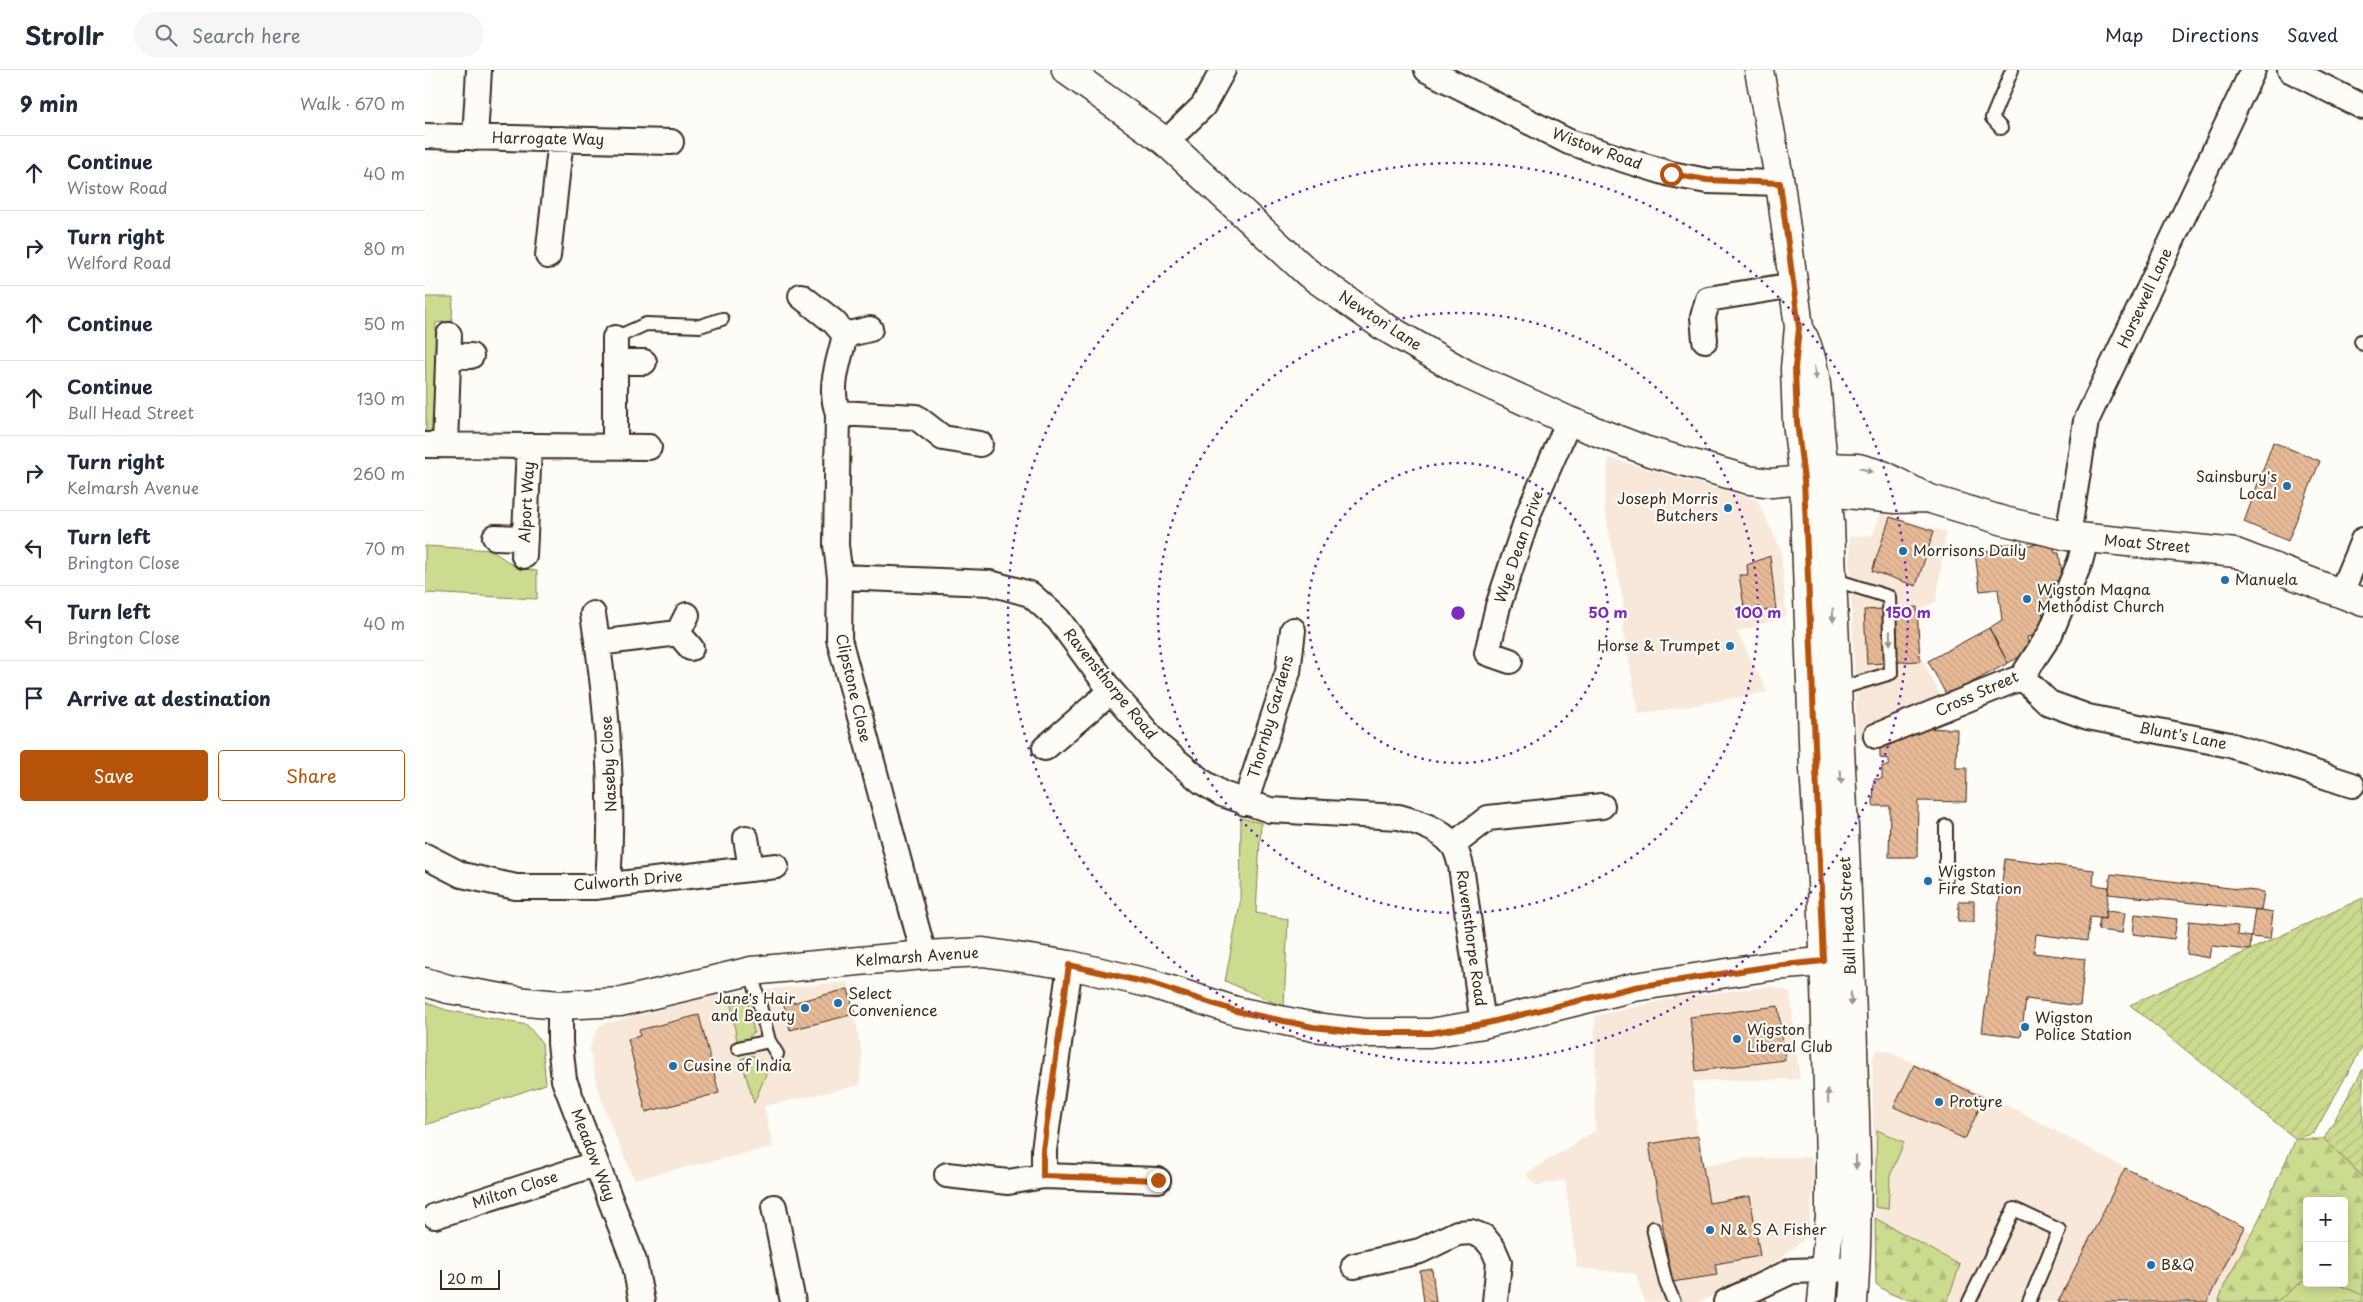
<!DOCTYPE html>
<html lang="en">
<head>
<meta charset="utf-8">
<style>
	body { margin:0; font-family:"Playpen Sans",sans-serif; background:#f6f6f7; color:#1f2937 }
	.controls { position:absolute; right:15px; bottom:15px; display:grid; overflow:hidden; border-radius:5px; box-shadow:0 2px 12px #0003 }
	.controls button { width:45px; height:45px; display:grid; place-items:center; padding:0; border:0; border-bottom:1px solid #e0e1e3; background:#fff; color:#1f2937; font:25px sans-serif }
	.scale { position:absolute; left:15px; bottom:12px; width:60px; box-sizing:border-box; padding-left:5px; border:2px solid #3b2a1e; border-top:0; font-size:14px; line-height:18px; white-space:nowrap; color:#3b2a1e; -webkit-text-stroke:4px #fdfcf7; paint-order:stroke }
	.stop { position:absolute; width:15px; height:15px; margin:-11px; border:4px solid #b45309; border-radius:50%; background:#fff }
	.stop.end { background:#b45309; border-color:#fff; box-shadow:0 1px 5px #0008 }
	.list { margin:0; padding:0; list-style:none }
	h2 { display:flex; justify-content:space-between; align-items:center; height:65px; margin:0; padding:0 20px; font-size:21px }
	h2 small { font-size:16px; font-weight:400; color:#747a83 }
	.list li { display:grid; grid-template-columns:32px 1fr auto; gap:15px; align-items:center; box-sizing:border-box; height:75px; padding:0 20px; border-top:1px solid #e0e1e3 }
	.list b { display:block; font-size:19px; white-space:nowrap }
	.list p { margin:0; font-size:16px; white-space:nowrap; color:#747a83 }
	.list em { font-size:16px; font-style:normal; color:#747a83 }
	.actions { display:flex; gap:10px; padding:15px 20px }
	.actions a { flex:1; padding:11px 0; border:1px solid #b45309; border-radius:5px; text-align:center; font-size:18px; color:#b45309 }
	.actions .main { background:#b45309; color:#fff }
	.icon { flex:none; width:28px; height:28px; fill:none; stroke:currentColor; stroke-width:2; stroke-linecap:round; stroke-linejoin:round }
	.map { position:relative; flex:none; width:1938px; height:1232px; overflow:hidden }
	header { display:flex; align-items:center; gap:30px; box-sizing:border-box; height:70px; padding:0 25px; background:#fff; border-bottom:1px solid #e0e1e3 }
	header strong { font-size:24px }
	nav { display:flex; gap:28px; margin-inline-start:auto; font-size:18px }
	.search { width:350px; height:45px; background:#f6f6f7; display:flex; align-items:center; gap:12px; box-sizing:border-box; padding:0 18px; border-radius:28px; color:#747a83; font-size:19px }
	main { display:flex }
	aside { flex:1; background:#fff }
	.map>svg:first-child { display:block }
	.built { fill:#f7e8da }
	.green { fill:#cbdb8f; stroke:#838256 }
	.forest { fill:url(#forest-firs); stroke:#838256 }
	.garden { fill:url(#garden-furrows); stroke:#838256 }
	.building { fill:url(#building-back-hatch); stroke:#3b2a1e }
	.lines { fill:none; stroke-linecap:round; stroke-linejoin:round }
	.lane-casing { stroke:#3b2a1e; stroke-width:16 }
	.street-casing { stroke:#3b2a1e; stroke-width:28 }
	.secondary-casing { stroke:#3b2a1e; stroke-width:31 }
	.primary-casing { stroke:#3b2a1e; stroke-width:31 }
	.lane { stroke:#fdfcf7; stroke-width:12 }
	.street { stroke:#fdfcf7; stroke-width:24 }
	.secondary { stroke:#fdfcf7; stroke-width:28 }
	.primary { stroke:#fdfcf7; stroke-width:28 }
	.oneway { fill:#9c938a }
	.route { stroke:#b45309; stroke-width:6 }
	.ring { fill:none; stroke:#7b2cbf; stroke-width:2.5; stroke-dasharray:2.5 5 }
	.poi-dot { fill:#1f6fb2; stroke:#fdfcf7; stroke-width:2 }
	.labels { text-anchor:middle; stroke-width:4.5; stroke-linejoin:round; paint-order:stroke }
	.street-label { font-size:15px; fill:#3b2a1e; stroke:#fdfcf7 }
	.poi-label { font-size:15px; fill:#3b2a1e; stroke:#fdfcf7; text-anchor:start }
	.centre { fill:#7b2cbf; stroke:#fdfcf7; stroke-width:2.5 }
	.ring-label { font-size:15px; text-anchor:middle; font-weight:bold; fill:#7b2cbf; stroke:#fdfcf7; stroke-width:4.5; stroke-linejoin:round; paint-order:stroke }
</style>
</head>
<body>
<header>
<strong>Strollr</strong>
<div class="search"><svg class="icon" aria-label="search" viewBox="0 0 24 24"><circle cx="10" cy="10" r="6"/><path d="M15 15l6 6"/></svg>Search here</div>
<nav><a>Map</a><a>Directions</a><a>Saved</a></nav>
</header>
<main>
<aside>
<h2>9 min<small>Walk · 670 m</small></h2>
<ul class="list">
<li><svg class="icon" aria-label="ahead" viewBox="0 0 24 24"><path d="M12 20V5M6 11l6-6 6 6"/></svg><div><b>Continue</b><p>Wistow Road</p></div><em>40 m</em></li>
<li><svg class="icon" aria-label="right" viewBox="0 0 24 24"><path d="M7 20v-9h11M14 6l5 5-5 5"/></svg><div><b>Turn right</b><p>Welford Road</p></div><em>80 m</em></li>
<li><svg class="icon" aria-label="ahead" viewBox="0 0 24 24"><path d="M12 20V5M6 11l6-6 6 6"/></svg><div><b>Continue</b></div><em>50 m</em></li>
<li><svg class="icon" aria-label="ahead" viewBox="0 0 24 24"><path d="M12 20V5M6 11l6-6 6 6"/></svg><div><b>Continue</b><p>Bull Head Street</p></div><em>130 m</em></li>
<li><svg class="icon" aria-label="right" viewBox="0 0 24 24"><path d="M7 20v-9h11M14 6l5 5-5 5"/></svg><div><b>Turn right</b><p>Kelmarsh Avenue</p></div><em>260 m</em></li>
<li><svg class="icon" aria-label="left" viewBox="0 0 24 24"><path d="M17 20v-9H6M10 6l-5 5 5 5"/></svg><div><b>Turn left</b><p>Brington Close</p></div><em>70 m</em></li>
<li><svg class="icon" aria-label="left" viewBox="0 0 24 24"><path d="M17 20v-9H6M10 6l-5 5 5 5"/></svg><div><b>Turn left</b><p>Brington Close</p></div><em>40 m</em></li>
<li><svg class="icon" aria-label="arrive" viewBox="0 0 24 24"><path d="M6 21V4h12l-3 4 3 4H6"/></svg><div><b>Arrive at destination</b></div></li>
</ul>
<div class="actions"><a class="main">Save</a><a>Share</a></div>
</aside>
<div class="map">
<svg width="1938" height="1232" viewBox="0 0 1938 1232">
	<defs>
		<pattern id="forest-firs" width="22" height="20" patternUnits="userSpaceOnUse" patternTransform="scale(1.25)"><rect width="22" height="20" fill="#cbdb8f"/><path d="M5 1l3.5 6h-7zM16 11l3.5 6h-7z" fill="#afbc7b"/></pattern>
		<pattern id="garden-furrows" width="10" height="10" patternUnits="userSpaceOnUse" patternTransform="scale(1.25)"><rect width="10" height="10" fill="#cbdb8f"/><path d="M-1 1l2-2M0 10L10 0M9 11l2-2" fill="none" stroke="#afbc7b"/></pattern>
		<pattern id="building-back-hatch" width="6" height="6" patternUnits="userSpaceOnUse" patternTransform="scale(1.25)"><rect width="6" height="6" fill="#e8bb98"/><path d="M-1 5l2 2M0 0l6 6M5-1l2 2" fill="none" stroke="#c8a183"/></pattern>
	</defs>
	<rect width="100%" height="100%" fill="#fdfcf7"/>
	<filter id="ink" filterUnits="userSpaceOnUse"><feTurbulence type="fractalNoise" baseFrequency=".02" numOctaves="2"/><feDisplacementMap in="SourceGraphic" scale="10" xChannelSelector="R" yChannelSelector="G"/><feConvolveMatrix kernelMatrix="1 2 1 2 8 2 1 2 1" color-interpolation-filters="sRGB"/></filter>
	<g filter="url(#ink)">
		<path class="built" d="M 1184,388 L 1332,430 L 1356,480 L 1361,546 L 1312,562 L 1342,622 L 1214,645 L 1198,558 L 1198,530 L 1179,437 Z
			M 1456,443 L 1521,462 L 1511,531 L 1493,541 L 1496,587 L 1518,631 L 1432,669 L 1424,467 L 1448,465 Z
			M 423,912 L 437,984 L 435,1015 L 339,1036 L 348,1077 L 209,1109 L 182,1046 L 171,1012 L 165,980 L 167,970 L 175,955 L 300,923 Z
			M 1347,916 L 1365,922 L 1375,1009 L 1268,1011 L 1272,1064 L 1279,1095 L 1323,1088 L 1386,1087 L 1389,1110 L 1383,1166 L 1352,1191 L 1275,1232 L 1219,1232 L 1211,1204 L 1152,1198 L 1140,1110 L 1111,1116 L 1101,1104 L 1170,1061 L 1170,946 L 1250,928 Z
			M 1452,980 L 1462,981 L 1584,1036 L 1700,1098 L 1819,1157 L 1826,1163 L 1800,1214 L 1793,1232 L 1488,1232 L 1464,1225 L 1451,1213 L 1450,1185 L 1447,989 Z"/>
		<path class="green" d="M 0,227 L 28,227 L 27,251 L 11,253 L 12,343 L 10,359 L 1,364 Z
			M 0,476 L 66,480 L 92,498 L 112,501 L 112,529 L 0,523 Z
			M 816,748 L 836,753 L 831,843 L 863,849 L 859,937 L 800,911 L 815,834 Z
			M 0,932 L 21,940 L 102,955 L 117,973 L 121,1014 L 0,1055 Z
			M 323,933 L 329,962 L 321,970 L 312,972 L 306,934 Z
			M 327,985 L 344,997 L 329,1033 L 316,989 Z
			M 1452,1060 L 1479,1072 L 1465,1106 L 1463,1139 L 1450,1137 Z
			M 1882,1161 L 1882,1213 L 1919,1213 L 1938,1169 L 1938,1232 L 1812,1232 Z"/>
		<path class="forest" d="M 1871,1069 L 1899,1069 L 1938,1107 L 1938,1225 L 1909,1213 L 1919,1213 L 1919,1131 L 1882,1131 L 1882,1208 L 1851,1232 L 1793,1232 L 1800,1214 L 1835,1147 Z
			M 1450,1148 L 1535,1195 L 1522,1232 C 1493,1232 1474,1232 1451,1214 Z"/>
		<path class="garden" d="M 1938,828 L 1938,976 L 1889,1063 L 1871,1069 L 1705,935 Z
			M 1938,999 L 1938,1107 L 1899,1069 Z"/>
		<path class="building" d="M 1848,372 L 1895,391 L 1863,471 L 1819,452 Z
			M 1465,447 L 1509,461 L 1491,516 L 1447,501 Z
			M 1597,472 L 1598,476 L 1628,472 L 1630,483 L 1634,483 L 1638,510 L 1628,511 L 1632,537 L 1617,539 L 1620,564 L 1602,567 L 1604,582 L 1583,593 L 1564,558 L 1577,550 L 1573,519 L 1555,521 L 1550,483 L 1569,480 L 1568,476 Z
			M 1345,486 L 1351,540 L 1320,542 L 1314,505 L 1323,505 L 1322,495 Z
			M 1492,537 L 1495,591 L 1442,594 L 1439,540 Z
			M 1564,558 L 1583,593 L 1522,626 L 1503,591 Z
			M 1475,658 L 1532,659 L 1531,698 L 1542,698 L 1541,732 L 1493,731 L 1492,787 L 1464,787 L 1465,736 L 1448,736 L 1449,709 L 1457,709 L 1457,696 L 1464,696 L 1464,689 L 1455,688 L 1455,666 Z
			M 1580,789 L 1669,800 L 1668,815 L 1684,817 L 1680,849 L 1665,847 L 1662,871 L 1611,864 L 1609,883 L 1660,889 L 1655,936 L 1601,929 L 1596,967 L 1557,962 Z
			M 1686,804 L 1839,822 L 1836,840 L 1683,824 Z
			M 1534,831 L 1549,831 L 1549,852 L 1533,852 Z
			M 1830,839 L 1848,842 L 1845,869 L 1826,867 Z
			M 1681,841 L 1700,843 L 1697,863 L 1673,860 L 1675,848 L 1680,849 Z
			M 1710,844 L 1752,849 L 1749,869 L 1708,864 Z
			M 1764,851 L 1813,856 L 1812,865 L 1826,867 L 1825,880 L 1786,876 L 1784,888 L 1762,884 Z
			M 423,919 L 430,944 L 365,960 L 359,935 Z
			M 1353,936 L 1360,990 L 1271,1001 L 1265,947 Z
			M 274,945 L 294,1023 L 221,1042 L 203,969 L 215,966 L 214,960 Z
			M 1489,995 L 1559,1028 L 1540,1069 L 1469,1037 Z
			M 1273,1066 L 1284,1133 L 1325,1126 L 1335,1186 L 1290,1194 L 1292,1205 L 1247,1212 L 1224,1074 Z
			M 1700,1098 L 1819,1157 L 1782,1232 L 1633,1232 Z
			M 1007,1199 L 1011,1232 L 999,1232 L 995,1201 Z
			M 1338,1224 L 1342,1232 L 1318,1232 Z"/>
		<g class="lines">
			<defs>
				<path id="lane" d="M 1576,58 L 1567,48 L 1587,0
					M 190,268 L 221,254 L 275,256 L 297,249
					M 1936,271 L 1938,274
					M 1407,509 L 1464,527 L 1466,603 L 1410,620
					M 1521,756 L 1521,808
					M 326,901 L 344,971 L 352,984
					M 313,978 L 344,971
					M 1228,1158 L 1241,1213 L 1249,1232
					M 1544,1232 L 1589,1139 L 1634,1160 L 1604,1232"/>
				<path id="street" d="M 1002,0 L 1144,72 L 1206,92 L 1246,104 L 1282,111 L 1355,113
					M 1865,0 L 1938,37
					M 0,66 L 246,72
					M 50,68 L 54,0
					M 741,72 L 778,36 L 798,0
					M 123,186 L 136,69
					M 376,226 L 409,252 L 420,265 C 414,292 403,317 413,343 L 411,475 L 415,507 L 414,569 L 499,885
					M 420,265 L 445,259
					M 1280,270 L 1278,247 L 1283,229 L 1369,215
					M 23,285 L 46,286
					M 190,292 L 219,292
					M 413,343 L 491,347 L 518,368 L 555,374
					M 0,375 L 224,377
					M 20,375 L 24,265
					M 190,376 L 190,268
					M 1643,466 L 1661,351 L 1828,0
					M 70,467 L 100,468
					M 99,486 L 104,377
					M 415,507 L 565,513 L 605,524 L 633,549 L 686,621 L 735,677 L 776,711 L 797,724 L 845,740 L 974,747 C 992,752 1015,759 1027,774 C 1032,779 1034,790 1036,796 L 1058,954
					M 1916,523 L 1938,470
					M 168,544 C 183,634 189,724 183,815
					M 253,563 L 262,545
					M 173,573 L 253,563 L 266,578
					M 1085,591 L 1062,583 L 1073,536 L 1105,440 L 1144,351
					M 1597,607 L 1624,633 L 1663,647 L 1805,675 L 1927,715
					M 1451,666 L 1597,607 L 1625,564 L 1655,492 L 1661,469
					M 620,678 L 686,621
					M 820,733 L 863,602 L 868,560
					M 321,768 L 326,799
					M 1028,775 L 1063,748 L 1177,736
					M 0,786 L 37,805 L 91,817 L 169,817 L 351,796
					M 135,935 L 135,973 L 139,1010 L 209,1191 L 217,1232
					M 522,1105 L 583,1112 L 619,1106 L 733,1110
					M 619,1106 L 619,1080 L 645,895
					M 349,1137 L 368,1232
					M 10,1146 L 170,1094
					M 929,1196 L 995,1181 L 1032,1163 L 1046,1162 L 1059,1167 L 1068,1178 L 1074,1192 L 1070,1232
					M 1301,1232 L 1367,1201 L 1431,1199"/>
				<path id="secondary" d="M 641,0 L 741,72 L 883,203 L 958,256 L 1041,304 L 1144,351 L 1222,381 L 1324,410 L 1346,413 L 1379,410 L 1399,397 L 1433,398 L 1458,405 L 1502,428
					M 1381,411 L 1403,422 L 1470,429 L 1502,428 L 1579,451 L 1643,466 L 1811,483 L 1938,532
					M 0,912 L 23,919 L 101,932 L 135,935 L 196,932 L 326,901 L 499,885 L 558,882 L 645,895 L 727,914 L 811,941 L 889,957 L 940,963 L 1005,963 L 1058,954 L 1210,917 L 1348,896 L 1423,890"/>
				<path id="primary" d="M 1334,0 L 1355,113 L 1374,257 L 1370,298 L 1372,352 L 1379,410 L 1389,699 L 1397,812 L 1405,1089 L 1405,1145 L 1397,1232
					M 1379,268 C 1394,302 1392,337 1396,373 C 1399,400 1403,427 1405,454 C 1411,628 1423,803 1428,978 C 1430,1062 1435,1148 1428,1232"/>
			</defs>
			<use href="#lane" class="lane-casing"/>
			<use href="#street" class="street-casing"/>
			<use href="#secondary" class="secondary-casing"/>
			<use href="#primary" class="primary-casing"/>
			<use href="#lane" class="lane"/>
			<use href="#street" class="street"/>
			<use href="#secondary" class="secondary"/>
			<use href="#primary" class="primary"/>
		</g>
		<defs><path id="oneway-solid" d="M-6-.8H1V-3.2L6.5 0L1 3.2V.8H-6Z" transform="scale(1.25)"/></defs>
		<g class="oneway">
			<use href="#oneway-solid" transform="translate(1390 303) rotate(82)"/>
			<use href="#oneway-solid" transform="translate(1441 400) rotate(15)"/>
			<use href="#oneway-solid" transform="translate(1408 545) rotate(87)"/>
			<use href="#oneway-solid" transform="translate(1465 568) rotate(89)"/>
			<use href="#oneway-solid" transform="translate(1416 707) rotate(87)"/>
			<use href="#oneway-solid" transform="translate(1426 929) rotate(88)"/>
			<use href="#oneway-solid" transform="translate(1403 1026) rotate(-92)"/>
			<use href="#oneway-solid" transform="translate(1431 1092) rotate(90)"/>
		</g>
	</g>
	<g class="lines" filter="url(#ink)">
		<path class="route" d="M 733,1110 L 618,1106 L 618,1080 L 644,895 L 727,914 L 811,941 L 888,957 L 940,963 L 1005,963 L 1058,954 L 1210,917 L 1348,896 L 1399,891 L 1379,410 L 1372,352 L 1370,298 L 1374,258 L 1355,113 L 1282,110 L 1246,104"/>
	</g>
	<g class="ring">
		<circle cx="1033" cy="543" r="150"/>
		<circle cx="1033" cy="543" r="300"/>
		<circle cx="1033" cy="543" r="450"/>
	</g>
	<g class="poi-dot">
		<circle cx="1862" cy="416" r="5"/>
		<circle cx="1303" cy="438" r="5"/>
		<circle cx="1478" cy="481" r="5"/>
		<circle cx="1800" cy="510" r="5"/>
		<circle cx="1602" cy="529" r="5"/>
		<circle cx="1305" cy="576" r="5"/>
		<circle cx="1503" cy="811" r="5"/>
		<circle cx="413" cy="933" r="5"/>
		<circle cx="380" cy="938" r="5"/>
		<circle cx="1600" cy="957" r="5"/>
		<circle cx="1312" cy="969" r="5"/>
		<circle cx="248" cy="996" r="5"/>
		<circle cx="1514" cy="1032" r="5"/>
		<circle cx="1285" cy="1160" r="5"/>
		<circle cx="1726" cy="1195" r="5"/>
	</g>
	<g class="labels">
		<g class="street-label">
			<text transform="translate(123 69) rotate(1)" y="5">Harrogate Way</text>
			<text transform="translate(1172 79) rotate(20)" y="5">Wistow Road</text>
			<text transform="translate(1720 228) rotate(-65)" y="5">Horsewell Lane</text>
			<text transform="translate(955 251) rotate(33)" y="5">Newton Lane</text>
			<text transform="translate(102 432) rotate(-87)" y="5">Alport Way</text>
			<text transform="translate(1722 474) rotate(5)" y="5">Moat Street</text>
			<text transform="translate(1094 477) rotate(-71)" y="5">Wye Dean Drive</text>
			<text transform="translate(685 614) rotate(51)" y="5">Ravensthorpe Road</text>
			<text transform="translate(428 618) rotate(77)" y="5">Clipstone Close</text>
			<text transform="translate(1552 624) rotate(-24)" y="5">Cross Street</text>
			<text transform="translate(846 647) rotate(-74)" y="5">Thornby Gardens</text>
			<text transform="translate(1758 666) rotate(11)" y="5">Blunt's Lane</text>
			<text transform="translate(184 694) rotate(-93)" y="5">Naseby Close</text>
			<text transform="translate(203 811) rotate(-5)" y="5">Culworth Drive</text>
			<text transform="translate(1423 846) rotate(-93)" y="5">Bull Head Street</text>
			<text transform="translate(1046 868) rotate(82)" y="5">Ravensthorpe Road</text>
			<text transform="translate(492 887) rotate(-4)" y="5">Kelmarsh Avenue</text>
			<text transform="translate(168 1085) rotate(69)" y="5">Meadow Way</text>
			<text transform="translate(90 1120) rotate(-18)" y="5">Milton Close</text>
		</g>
		<g class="poi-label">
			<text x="1852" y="412" text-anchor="end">Sainsbury's<tspan x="1852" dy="17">Local</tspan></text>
			<text x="1293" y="434" text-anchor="end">Joseph Morris<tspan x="1293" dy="17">Butchers</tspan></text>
			<text x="1488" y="486">Morrisons Daily</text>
			<text x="1810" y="515">Manuela</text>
			<text x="1612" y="525">Wigston Magna<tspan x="1612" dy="17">Methodist Church</tspan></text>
			<text x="1295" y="581" text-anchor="end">Horse &amp; Trumpet</text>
			<text x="1513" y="807">Wigston<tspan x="1513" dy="17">Fire Station</tspan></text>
			<text x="423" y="929">Select<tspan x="423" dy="17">Convenience</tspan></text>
			<text x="370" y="934" text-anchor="end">Jane's Hair<tspan x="370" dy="17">and Beauty</tspan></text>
			<text x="1610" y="953">Wigston<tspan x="1610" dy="17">Police Station</tspan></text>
			<text x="1322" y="965">Wigston<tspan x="1322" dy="17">Liberal Club</tspan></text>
			<text x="258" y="1001">Cusine of India</text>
			<text x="1524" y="1037">Protyre</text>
			<text x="1295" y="1165">N &amp; S A Fisher</text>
			<text x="1736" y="1200">B&amp;Q</text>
		</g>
	</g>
	<circle cx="1033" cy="543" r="8" class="centre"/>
	<g class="ring-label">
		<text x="1183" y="548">50 m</text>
		<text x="1333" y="548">100 m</text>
		<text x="1483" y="548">150 m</text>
	</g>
</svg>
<div class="controls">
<button>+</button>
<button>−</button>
</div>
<div class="scale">20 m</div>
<div class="stop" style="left:1246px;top:104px"></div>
<div class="stop end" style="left:733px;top:1110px"></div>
</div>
</main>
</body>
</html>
